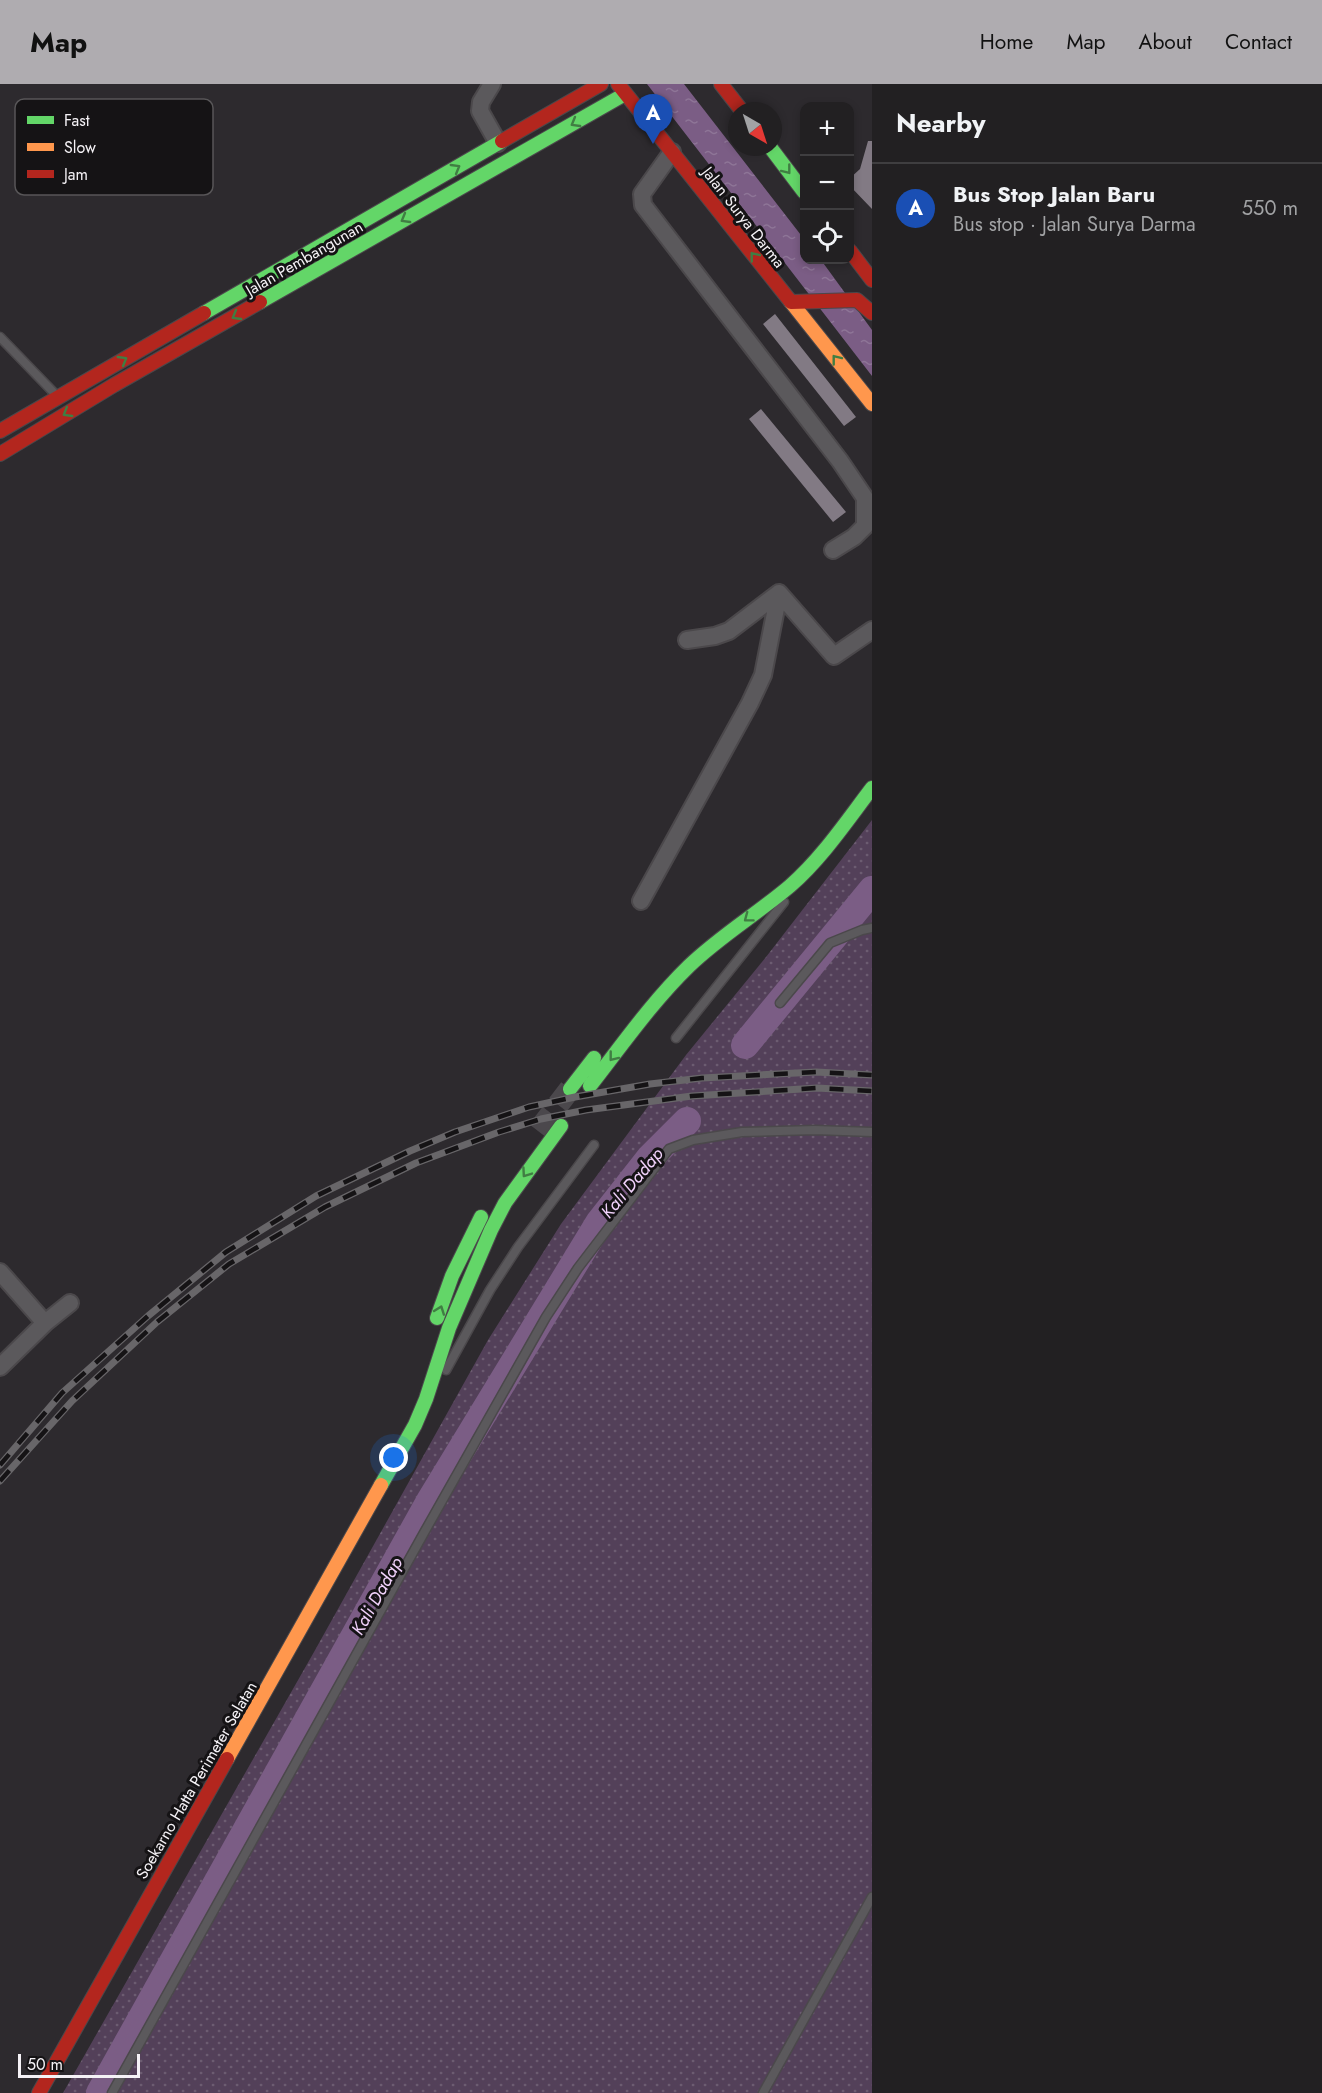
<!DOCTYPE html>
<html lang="en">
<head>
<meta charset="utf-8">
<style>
	body { margin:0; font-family:Jost,sans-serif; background:#2e2d2f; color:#f1f3f6 }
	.controls { position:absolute; right:18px; top:18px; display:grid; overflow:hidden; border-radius:12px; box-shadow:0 3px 9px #0003 }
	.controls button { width:54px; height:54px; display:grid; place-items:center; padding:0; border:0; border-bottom:2px solid #3f3e40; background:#222022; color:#f1f3f6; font:30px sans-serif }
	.compass { position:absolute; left:728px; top:18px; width:54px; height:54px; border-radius:50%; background:#222022; box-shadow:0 3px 9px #0003; rotate:141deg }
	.scale { position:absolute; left:18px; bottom:15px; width:122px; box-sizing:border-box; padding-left:6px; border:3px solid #f5f2f6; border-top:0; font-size:16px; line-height:21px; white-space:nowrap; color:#f5f2f6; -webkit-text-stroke:4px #151315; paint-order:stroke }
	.you { position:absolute; left:394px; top:1374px; width:21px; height:21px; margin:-15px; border:4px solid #fff; border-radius:50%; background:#1a73e8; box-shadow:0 0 0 9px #1a73e833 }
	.badge { display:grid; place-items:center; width:39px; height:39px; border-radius:50%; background:#afacb0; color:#fff; font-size:20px; font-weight:700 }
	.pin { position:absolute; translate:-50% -50px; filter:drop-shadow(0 2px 3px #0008) }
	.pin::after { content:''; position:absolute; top:32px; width:21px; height:18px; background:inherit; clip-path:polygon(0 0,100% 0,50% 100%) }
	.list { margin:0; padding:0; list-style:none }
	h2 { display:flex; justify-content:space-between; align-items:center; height:78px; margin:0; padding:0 24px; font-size:26px }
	h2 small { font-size:20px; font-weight:400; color:#a2a3a5 }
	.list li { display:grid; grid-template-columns:39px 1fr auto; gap:18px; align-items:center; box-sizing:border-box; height:90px; padding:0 24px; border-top:2px solid #3f3e40 }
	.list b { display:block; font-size:22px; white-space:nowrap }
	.list p { margin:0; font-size:20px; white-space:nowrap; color:#a2a3a5 }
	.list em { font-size:20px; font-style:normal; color:#a2a3a5 }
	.icon { flex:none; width:33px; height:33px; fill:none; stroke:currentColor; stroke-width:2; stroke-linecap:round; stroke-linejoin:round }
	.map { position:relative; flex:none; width:872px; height:2009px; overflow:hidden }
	header { display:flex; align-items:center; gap:36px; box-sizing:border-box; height:84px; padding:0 30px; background:#afacb0; color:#111 }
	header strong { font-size:28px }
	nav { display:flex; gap:33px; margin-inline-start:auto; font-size:21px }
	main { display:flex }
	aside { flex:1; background:#222022 }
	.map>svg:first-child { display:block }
	.grass { fill:url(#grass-dots) }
	.water { fill:url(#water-ripples) }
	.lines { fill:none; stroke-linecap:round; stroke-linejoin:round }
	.river { stroke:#7b5d85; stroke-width:28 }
	.building { fill:#827a84 }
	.secondary-tunnel { stroke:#4b484c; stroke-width:22; stroke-dasharray:22 11; stroke-linecap:butt }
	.lane-casing { stroke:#4b484b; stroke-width:11 }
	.street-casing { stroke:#4b484b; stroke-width:20 }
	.fast-casing { stroke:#4b484b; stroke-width:16 }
	.slow-casing { stroke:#4b484b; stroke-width:16 }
	.jam-casing { stroke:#4b484b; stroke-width:16 }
	.lane { stroke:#5b595c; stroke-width:8 }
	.street { stroke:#5b595c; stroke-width:16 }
	.fast { stroke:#63d668; stroke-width:14 }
	.slow { stroke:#ff974d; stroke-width:14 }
	.jam { stroke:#b3261e; stroke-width:14 }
	.rail-casing { stroke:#686669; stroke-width:7 }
	.rail { stroke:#151315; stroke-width:4.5; stroke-dasharray:14; stroke-linecap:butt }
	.oneway { stroke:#407e43 }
	.labels { text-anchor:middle; stroke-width:6; stroke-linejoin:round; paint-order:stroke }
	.street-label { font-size:16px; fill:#f5f2f6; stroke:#151315 }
	.water-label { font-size:18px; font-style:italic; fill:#f1d2fb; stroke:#151315 }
	.key { fill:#151315; stroke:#585658; stroke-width:1.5 }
	.key-label { font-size:16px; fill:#f5f2f6 }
</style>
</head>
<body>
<header>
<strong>Map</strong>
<nav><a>Home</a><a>Map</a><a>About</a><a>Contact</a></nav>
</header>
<main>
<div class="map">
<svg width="872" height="2009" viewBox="0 0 872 2009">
	<defs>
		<pattern id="grass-dots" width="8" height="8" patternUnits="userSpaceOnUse" patternTransform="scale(1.5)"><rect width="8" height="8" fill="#534059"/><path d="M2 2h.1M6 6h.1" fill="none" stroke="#6c5c71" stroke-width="1.8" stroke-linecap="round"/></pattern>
		<pattern id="water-ripples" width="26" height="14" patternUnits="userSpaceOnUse" patternTransform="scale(1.5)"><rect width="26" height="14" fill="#7b5d85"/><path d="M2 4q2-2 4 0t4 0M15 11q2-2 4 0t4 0" fill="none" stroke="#8e7597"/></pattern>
	</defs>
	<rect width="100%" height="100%" fill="#2d2a2e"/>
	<path class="grass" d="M 872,736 L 872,2009 L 63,2009 L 314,1568 L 488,1256 L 561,1140 L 686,971 L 766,873 Z"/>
	<path class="water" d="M 647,0 L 684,0 L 804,155 L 804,176 L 821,176 L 872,246 L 872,292 Z"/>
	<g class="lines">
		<path class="river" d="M 745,961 L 872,806
			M 100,2009 L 430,1417 L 599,1139 L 650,1074 L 687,1037"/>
	</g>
	<path class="building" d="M 868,57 L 872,57 L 872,125 L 849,101 L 849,95 L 860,85 Z
		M 775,230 L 856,333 L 844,342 L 763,240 Z
		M 761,325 L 846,428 L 833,438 L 749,335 Z"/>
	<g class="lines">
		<path class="secondary-tunnel" d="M 538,1047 L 570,1005"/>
		<defs>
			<path id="lane" d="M 0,253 L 58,313
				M 780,919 L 830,859 L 862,846 L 872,844
				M 676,954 L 784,818
				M 446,1286 L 490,1206 L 518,1163 L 594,1061
				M 112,2009 L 425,1447 L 546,1233 L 578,1184 L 669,1065 L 693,1056 L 742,1048 L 815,1046 L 872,1048
				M 763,2009 L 872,1813"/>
			<path id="street" d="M 492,0 L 481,18 L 480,27 L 498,59
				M 672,68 L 642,110 L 643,121 L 840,377 L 865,414 L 865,442 L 854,453 L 833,466
				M 779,509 L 834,572 L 872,546
				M 687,556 L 715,552 L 729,547 L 779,509
				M 641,817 L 750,619 L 763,591 L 779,509
				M 0,1188 L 45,1239
				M 0,1283 L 45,1239 L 70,1219"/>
			<path id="fast" d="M 770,63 L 804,108
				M 260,218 L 625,10
				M 204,229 L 502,57
				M 590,1002 C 622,961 652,918 689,882 C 720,852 757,830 790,802 C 822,774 846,738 872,704
				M 570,1005 L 594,974
				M 437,1234 L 452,1192 L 481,1133
				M 381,1401 L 415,1341 L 426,1315 L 449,1244 L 491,1146 L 505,1119 L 561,1042"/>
			<path id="slow" d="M 791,218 L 872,320
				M 227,1675 L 381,1401"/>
			<path id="jam" d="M 618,0 L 791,218 L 857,216 L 872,229
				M 721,0 L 742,27
				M 502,57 L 601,0
				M 850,167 L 872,196
				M 0,347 L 204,229
				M 0,370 L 114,301 L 260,218
				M 39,2009 L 227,1675"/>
		</defs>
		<use href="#lane" class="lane-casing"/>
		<use href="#street" class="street-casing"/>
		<use href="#fast" class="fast-casing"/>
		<use href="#slow" class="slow-casing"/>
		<use href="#jam" class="jam-casing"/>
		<use href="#lane" class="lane"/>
		<use href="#street" class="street"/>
		<use href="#fast" class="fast"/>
		<use href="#slow" class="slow"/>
		<use href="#jam" class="jam"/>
		<defs>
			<path id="rail" d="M 0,1381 L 62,1309 L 148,1232 L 226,1168 L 316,1112 L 410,1067 L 455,1048 L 529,1023 L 575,1013 L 650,1000 L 702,994 L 816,988 L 872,991
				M 0,1397 L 72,1317 L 157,1238 L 229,1180 L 325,1123 L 416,1079 L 499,1048 L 541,1035 L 586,1026 L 692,1012 L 817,1004 L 872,1007"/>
		</defs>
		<use href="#rail" class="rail-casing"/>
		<use href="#rail" class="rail"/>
	</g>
	<defs><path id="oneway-chevron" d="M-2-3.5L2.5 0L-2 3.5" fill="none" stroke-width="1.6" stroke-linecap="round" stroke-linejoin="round" transform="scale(1.5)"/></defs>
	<g class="oneway">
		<use href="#oneway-chevron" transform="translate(575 39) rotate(150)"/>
		<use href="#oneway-chevron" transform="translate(456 84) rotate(-30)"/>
		<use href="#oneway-chevron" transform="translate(787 86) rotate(52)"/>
		<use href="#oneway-chevron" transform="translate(405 135) rotate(150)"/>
		<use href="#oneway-chevron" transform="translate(754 172) rotate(-128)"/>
		<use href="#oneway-chevron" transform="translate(236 232) rotate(150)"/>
		<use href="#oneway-chevron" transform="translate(836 275) rotate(-128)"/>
		<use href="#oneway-chevron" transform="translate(123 276) rotate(-30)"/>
		<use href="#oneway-chevron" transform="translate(67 329) rotate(149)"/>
		<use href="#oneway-chevron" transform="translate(748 834) rotate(143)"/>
		<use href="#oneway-chevron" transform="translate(613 973) rotate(128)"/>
		<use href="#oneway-chevron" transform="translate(526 1089) rotate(125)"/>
		<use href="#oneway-chevron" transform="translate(440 1226) rotate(-70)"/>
	</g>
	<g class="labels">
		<g class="street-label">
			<text transform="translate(744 133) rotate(52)" y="6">Jalan Surya Darma</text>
			<text transform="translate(304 174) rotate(-30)" y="6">Jalan Pembangunan</text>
			<text transform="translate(196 1696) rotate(-60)" y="6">Soekarno Hatta Perimeter Selatan</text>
		</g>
		<g class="water-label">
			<text transform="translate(632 1099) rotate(-50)" y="6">Kali Dadap</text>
			<text transform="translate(377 1512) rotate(-61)" y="6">Kali Dadap</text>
		</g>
	</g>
	<rect x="15" y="15" width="198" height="96" rx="9" class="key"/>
	<rect x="27" y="32" width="27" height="8" fill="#63d668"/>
	<rect x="27" y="59" width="27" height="8" fill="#ff974d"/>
	<rect x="27" y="86" width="27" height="8" fill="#b3261e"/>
	<g class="key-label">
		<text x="64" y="42">Fast</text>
		<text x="64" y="69">Slow</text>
		<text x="64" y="96">Jam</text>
	</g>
</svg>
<div class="controls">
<button>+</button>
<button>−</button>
<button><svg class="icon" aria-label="locate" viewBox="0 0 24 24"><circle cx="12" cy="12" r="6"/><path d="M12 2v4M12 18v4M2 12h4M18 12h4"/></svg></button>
</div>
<svg class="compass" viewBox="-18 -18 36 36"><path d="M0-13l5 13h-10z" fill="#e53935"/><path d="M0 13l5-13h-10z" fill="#a2a3a5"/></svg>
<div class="scale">50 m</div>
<div class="you"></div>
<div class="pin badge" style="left:653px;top:60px;background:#1a4fb4">A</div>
</div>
<aside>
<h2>Nearby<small></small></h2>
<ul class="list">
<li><span class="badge" style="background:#1a4fb4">A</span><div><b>Bus Stop Jalan Baru</b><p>Bus stop · Jalan Surya Darma</p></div><em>550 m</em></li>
</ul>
</aside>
</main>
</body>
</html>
